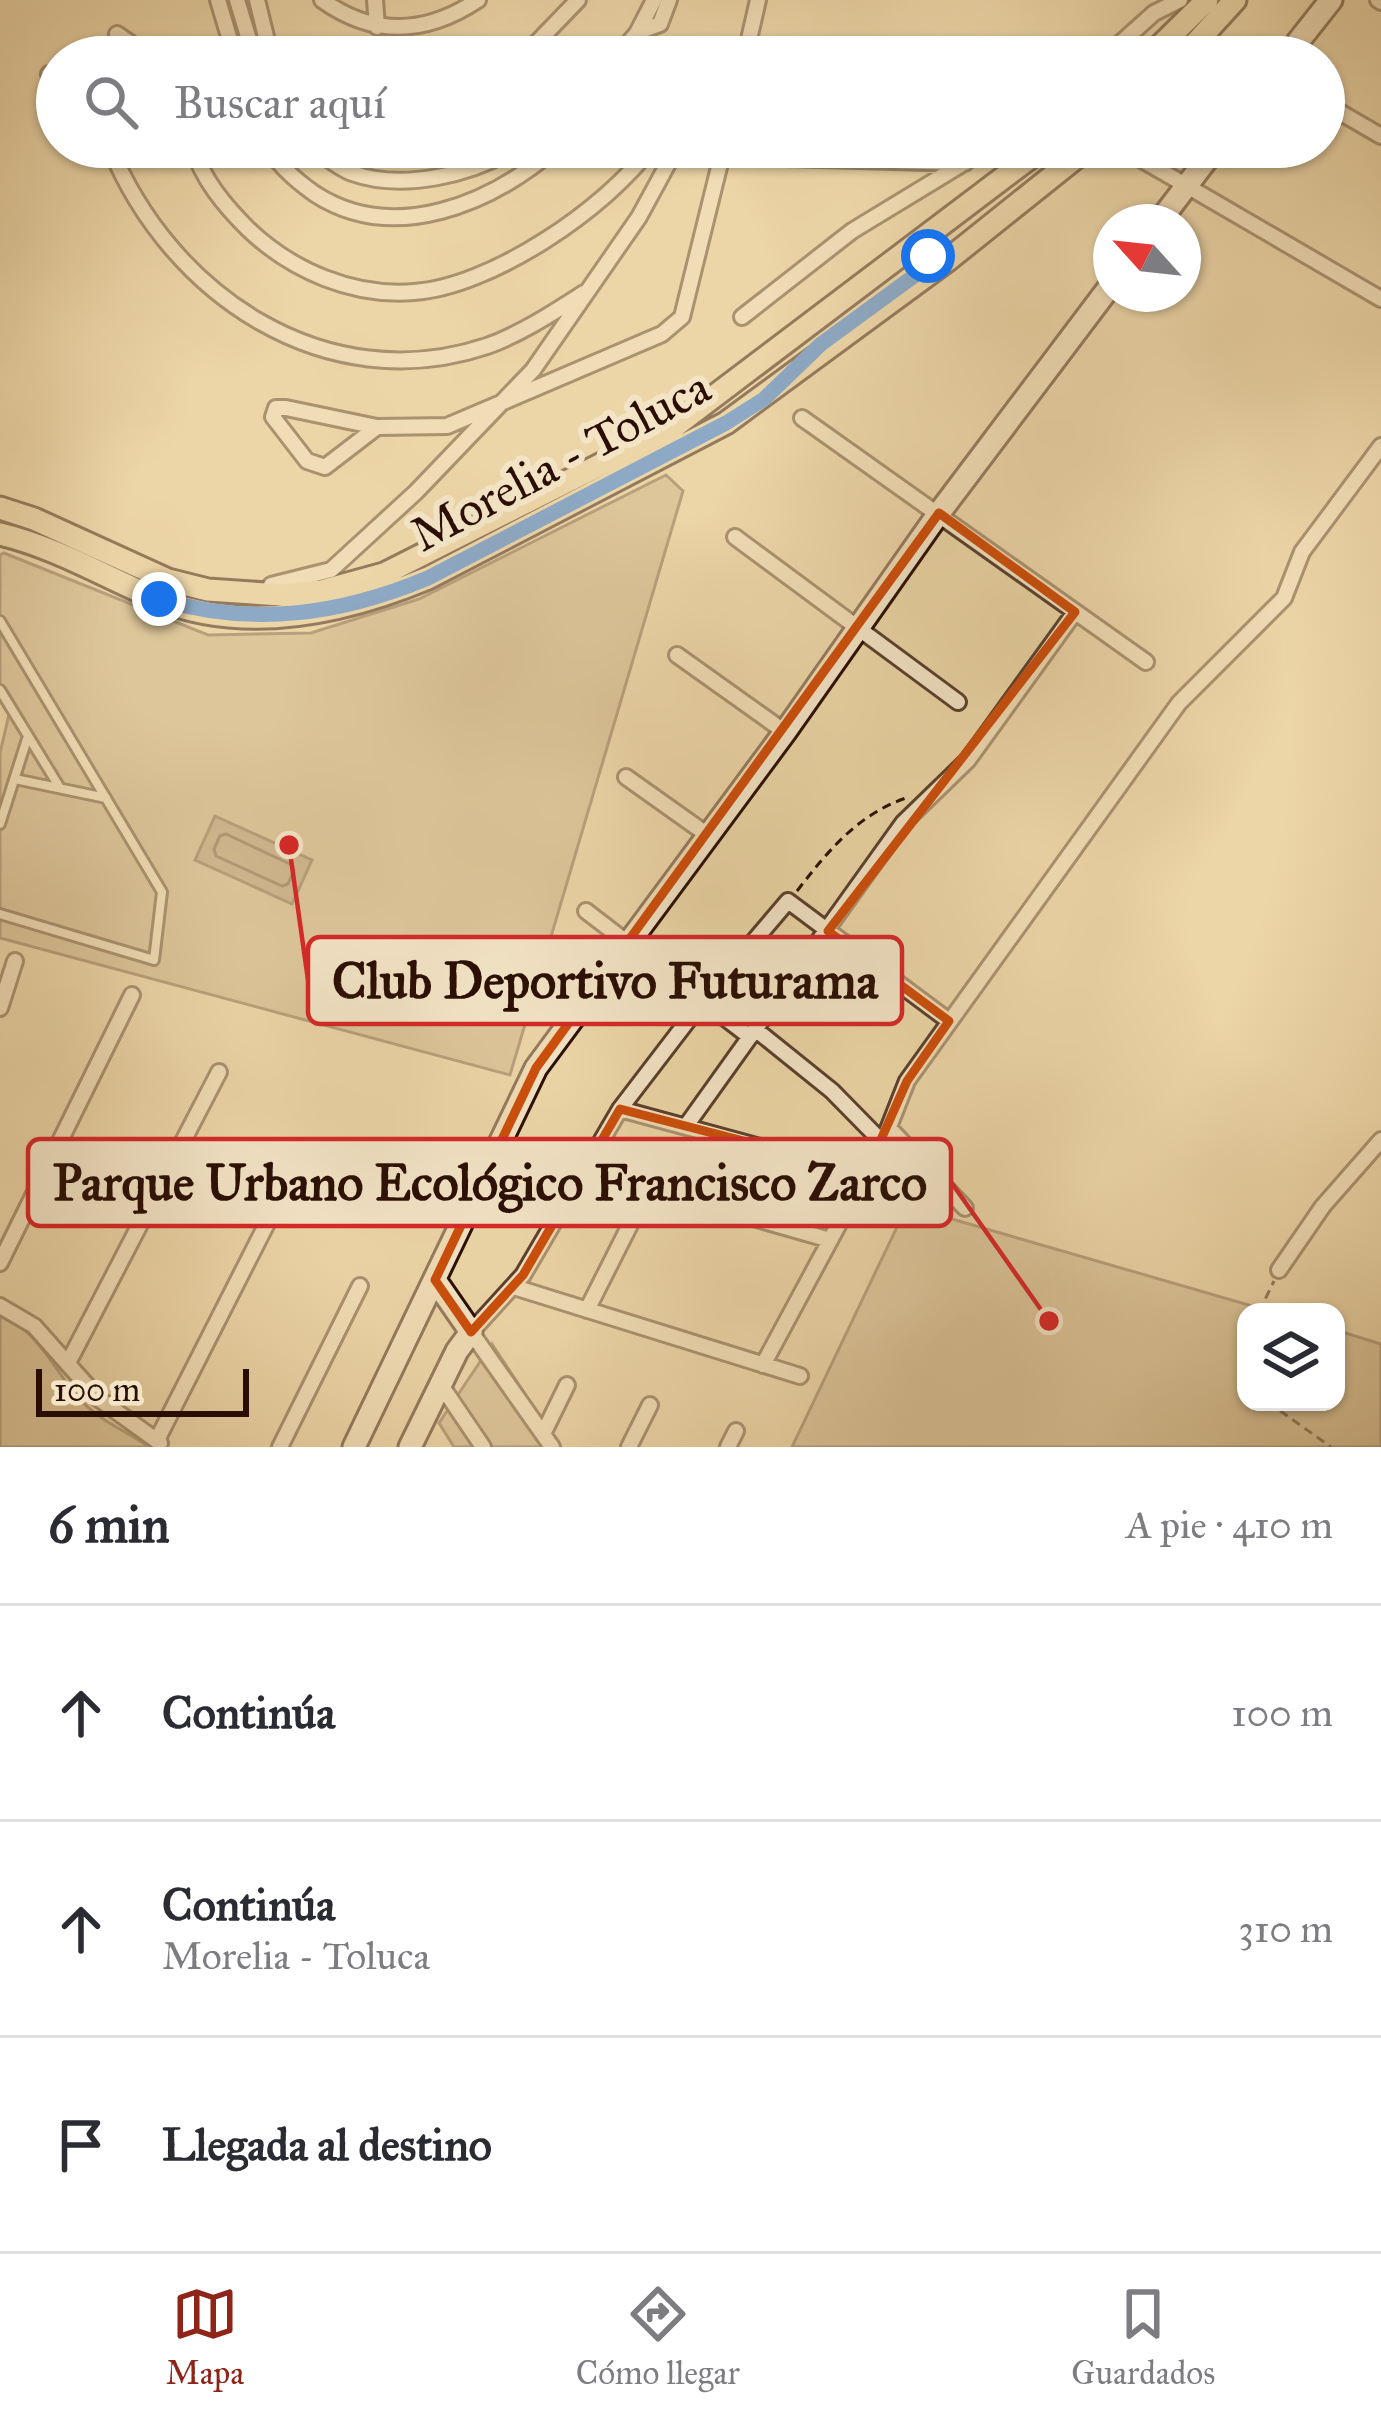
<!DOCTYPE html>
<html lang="es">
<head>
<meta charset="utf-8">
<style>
	body { margin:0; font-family:"IM FELL Great Primer",serif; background:#f2f2f3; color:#2b2b33 }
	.controls { position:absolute; right:36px; bottom:36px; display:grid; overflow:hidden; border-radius:24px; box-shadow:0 3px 9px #0004 }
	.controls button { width:108px; height:108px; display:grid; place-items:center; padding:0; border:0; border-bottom:3px solid #e1e1e2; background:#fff; color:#2b2b33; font:60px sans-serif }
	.compass { position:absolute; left:1093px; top:204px; width:108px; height:108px; border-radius:50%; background:#fff; box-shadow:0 3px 9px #0004; rotate:297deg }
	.scale { position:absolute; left:36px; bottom:30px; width:213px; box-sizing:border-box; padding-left:12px; border:6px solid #2a0e04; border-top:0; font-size:33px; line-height:42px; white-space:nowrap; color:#2a0e04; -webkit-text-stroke:9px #f3e4c6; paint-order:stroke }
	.stop { position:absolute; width:36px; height:36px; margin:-27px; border:9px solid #1a73e8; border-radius:50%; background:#fff }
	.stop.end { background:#1a73e8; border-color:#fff; box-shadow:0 3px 12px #0008 }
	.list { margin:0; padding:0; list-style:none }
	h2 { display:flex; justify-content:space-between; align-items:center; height:156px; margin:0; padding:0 48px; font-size:51px }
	h2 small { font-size:39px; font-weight:400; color:#7c7c81 }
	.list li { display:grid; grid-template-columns:78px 1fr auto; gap:36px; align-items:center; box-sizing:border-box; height:216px; padding:0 48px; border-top:3px solid #e1e1e2 }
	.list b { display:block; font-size:45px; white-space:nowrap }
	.list p { margin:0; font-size:39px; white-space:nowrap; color:#7c7c81 }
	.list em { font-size:39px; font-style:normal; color:#7c7c81 }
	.icon { flex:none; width:66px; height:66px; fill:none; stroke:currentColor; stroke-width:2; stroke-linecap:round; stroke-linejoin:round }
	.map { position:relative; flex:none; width:1381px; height:1447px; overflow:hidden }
	.search { position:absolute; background:#fff; box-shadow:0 3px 9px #0004; left:36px; right:36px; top:36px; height:132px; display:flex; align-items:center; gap:30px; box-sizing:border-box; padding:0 42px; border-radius:66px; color:#7c7c81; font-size:45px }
	.sheet { height:804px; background:#fff }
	nav { display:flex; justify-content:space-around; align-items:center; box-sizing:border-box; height:168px; border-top:3px solid #e1e1e2; background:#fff; font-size:33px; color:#7c7c81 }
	nav a { display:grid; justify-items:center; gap:6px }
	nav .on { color:#8f2418 }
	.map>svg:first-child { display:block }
	.green { fill:#cbb48b; stroke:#7a6148; stroke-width:3 }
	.water { fill:#aa9270; stroke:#775d45; stroke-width:3 }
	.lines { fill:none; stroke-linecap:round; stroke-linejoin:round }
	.shore { stroke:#6a503a; stroke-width:3 }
	.lane-casing { stroke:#5a402d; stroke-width:14 }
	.street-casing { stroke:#5a402d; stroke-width:20 }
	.secondary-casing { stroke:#2a0e04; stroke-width:27 }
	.primary-casing { stroke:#2a0e04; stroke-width:27 }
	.path { stroke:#2a0e04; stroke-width:3; stroke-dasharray:9 6; stroke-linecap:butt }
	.lane { stroke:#f3e4c6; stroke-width:8 }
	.street { stroke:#f3e4c6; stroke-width:14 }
	.secondary { stroke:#f3e4c6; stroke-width:21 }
	.primary { stroke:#ecd6a7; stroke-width:21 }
	.route { stroke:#1a73e8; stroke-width:15 }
	.marked { fill:none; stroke:#cc4e0b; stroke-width:9; stroke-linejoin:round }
	.labels { text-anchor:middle; stroke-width:12; stroke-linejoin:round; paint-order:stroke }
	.street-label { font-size:48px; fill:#2a0e04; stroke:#f3e4c6 }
	.leader { fill:none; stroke:#d62828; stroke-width:4.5 }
	.callout-dot { fill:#d62828; stroke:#f3e4c6; stroke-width:4.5 }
	.callout { fill:#f3e4c6; stroke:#d62828; stroke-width:4.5 }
	.callout-label { font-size:51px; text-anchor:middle; font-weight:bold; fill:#2a0e04 }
</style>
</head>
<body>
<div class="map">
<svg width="1381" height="1447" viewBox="0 0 1381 1447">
	<rect width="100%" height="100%" fill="#ecd6a7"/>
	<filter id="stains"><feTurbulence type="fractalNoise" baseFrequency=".00167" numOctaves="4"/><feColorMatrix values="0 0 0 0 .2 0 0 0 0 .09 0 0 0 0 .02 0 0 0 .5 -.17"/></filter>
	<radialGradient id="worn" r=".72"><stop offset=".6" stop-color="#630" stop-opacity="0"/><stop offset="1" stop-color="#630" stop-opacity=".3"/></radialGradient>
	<path class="green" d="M 666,475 L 683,491 L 510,1075 L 0,938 L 0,753 L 11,706 L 0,698 L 0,555 L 4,553 L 208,635 L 311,633 L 419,599 Z
		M 907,1206 L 1273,1312 L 1246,1312 L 1246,1402 L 1336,1402 L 1336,1330 L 1381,1344 L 1381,1447 L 792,1447 Z
		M 0,1313 C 39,1333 51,1365 78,1397 C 96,1419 126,1431 149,1447 L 0,1447 Z
		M 492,1344 L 560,1447 L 454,1447 L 439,1423 Z"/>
	<path class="water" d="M 215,816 L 312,860 L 292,904 L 195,860 Z"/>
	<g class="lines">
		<path class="shore" d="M 226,834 L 292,865 L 294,870 L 288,884 L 282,886 L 216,856 L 214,849 L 220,836 Z"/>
		<defs>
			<path id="lane" d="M 0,621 L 162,892 L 154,960 L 0,914
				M 0,690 L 60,788
				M 15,779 L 106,798
				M 0,824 L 27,739"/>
			<path id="street" d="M 218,0 L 235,57
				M 237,0 L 250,43 L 267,57
				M 257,0 L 271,57
				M 322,0 C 374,37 425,35 478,0
				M 375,0 L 377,27
				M 1378,0 L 1381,2
				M 638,32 L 660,24 L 669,0
				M 117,34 L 150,57
				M 523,57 L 578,0
				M 617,57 L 637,33 L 654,0
				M 745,57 L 758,0
				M 1105,57 L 1154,13 L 1180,0
				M 49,74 L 57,79
				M 1324,103 L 1381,136
				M 110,147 C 170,295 326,400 487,346 C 521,334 554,312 584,293
				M 193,147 C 202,179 225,206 248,229 C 292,271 353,297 414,292 C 491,287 607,208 651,147
				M 269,147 C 278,166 298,182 315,194 C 394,245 491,204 557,147
				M 313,147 C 324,156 339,168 352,173 C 402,191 473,175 516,147
				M 1120,147 L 1381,299
				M 784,158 L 965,163
				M 742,317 L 852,231 L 990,147
				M 802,418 L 1146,662
				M 377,427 L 325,467 L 307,461 L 273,417 L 276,408 L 286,408 L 377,427 L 447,426 L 662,334 L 682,317 L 724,147
				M 735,537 L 958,702
				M 271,585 L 331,570 L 416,492 L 533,370 L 639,217 L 677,147
				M 677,655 L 785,732
				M 626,777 L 709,836
				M 586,911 L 750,1037
				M 0,1008 L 15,961
				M 755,1029 L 832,1091 L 884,1144
				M 620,1109 L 860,1174 L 872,1170 L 907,1081 L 1179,703 L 1284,598 L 1302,552 L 1381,446
				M 686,1126 L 903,823 L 968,760 L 1075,612
				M 890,1129 L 965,1208
				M 0,1263 L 132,995
				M 1279,1270 L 1323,1206 L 1381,1140
				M 514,1287 L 800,1376
				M 0,1306 L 34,1326 L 99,1399 L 160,1443
				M 587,1310 L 643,1199 L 662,1192 L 830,1240
				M 68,1363 L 219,1072
				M 763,1365 L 848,1207
				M 441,1385 L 483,1447
				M 543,1434 L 567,1385
				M 157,1440 L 290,1178
				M 280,1447 L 360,1286
				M 552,1447 L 471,1332 L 523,1275 L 620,1109 L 702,1002 L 788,901 L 949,1021
				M 629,1447 L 650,1405
				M 728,1447 L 736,1431"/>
			<path id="secondary" d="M 1286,57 L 1331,0
				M 1159,222 L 1216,147
				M 354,1447 L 536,1068 L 785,732 L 939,513 L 1111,285
				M 410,1447 L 457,1351 L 471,1332 L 435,1280"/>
			<path id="primary" d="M 1149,57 L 1207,0
				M 1183,57 L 1235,0
				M 0,508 L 34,519 L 168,580 L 208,590 L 281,595 L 322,591 L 384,574 L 671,429 L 1044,147
				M 0,534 C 55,547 103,576 155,598 C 244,635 344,613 428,578 L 726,423 L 949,259 L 1089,147"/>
		</defs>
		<use href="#lane" class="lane-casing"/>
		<use href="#street" class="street-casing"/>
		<use href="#secondary" class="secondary-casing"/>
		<use href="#primary" class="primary-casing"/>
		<path class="path" d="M 797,891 C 828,851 857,815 906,798
			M 1259,1312 L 1274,1281
			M 1268,1402 L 1331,1447"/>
		<use href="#lane" class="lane"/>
		<use href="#street" class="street"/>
		<use href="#secondary" class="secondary"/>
		<use href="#primary" class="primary"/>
	</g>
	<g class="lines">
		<path class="route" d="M 159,599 C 252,627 340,615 428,578 L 726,423 L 764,399 L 821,344 L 929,265 L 928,256"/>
	</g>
	<path d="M0 0H1381V1447H0ZM 939,513 L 1075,612 L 828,931 L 949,1021 L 907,1081 L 866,1173 L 620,1109 L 523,1275 L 471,1332 L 435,1280 L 536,1068 Z" fill="#ecd6a7" fill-opacity=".55" fill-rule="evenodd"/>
	<path class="marked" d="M 939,513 L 1075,612 L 828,931 L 949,1021 L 907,1081 L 866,1173 L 620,1109 L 523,1275 L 471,1332 L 435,1280 L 536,1068 Z"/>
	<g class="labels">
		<g class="street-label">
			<text transform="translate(560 460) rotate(-28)" y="17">Morelia - Toluca</text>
		</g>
	</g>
	<path class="leader" d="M289 845L308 980M1049 1321L951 1182"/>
	<g class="callout-dot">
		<circle cx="289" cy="845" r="12"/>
		<circle cx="1049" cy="1321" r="12"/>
	</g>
	<g class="callout">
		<rect x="308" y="937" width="594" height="87" rx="12"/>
		<rect x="28" y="1139" width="923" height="87" rx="12"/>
	</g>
	<g class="callout-label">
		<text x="605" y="998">Club Deportivo Futurama</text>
		<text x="490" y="1200">Parque Urbano Ecológico Francisco Zarco</text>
	</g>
	<rect width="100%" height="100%" filter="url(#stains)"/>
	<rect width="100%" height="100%" fill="url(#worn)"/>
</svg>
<div class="controls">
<button><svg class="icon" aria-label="layers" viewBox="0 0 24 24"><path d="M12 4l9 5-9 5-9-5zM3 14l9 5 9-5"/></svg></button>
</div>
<svg class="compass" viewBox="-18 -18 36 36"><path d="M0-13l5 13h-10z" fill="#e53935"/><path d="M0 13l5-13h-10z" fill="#7c7c81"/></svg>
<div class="scale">100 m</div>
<div class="stop" style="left:928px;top:256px"></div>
<div class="stop end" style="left:159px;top:599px"></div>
<div class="search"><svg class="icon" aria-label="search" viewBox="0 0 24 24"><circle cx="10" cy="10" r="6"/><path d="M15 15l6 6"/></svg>Buscar aquí</div>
</div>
<section class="sheet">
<h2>6 min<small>A pie · 410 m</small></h2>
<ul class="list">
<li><svg class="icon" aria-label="ahead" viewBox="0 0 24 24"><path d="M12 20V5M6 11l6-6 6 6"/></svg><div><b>Continúa</b></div><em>100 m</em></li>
<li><svg class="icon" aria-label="ahead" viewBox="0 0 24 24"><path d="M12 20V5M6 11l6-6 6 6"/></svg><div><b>Continúa</b><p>Morelia - Toluca</p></div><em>310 m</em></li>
<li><svg class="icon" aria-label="arrive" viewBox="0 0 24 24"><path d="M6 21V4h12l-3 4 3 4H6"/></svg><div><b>Llegada al destino</b></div></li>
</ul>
</section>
<nav>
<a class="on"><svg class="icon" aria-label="map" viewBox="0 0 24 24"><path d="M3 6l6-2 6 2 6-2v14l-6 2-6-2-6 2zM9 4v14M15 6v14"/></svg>Mapa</a>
<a><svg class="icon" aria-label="directions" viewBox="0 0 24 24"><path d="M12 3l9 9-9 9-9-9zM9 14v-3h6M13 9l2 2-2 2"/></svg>Cómo llegar</a>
<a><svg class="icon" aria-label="saved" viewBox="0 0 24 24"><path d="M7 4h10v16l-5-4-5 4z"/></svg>Guardados</a>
</nav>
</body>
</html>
